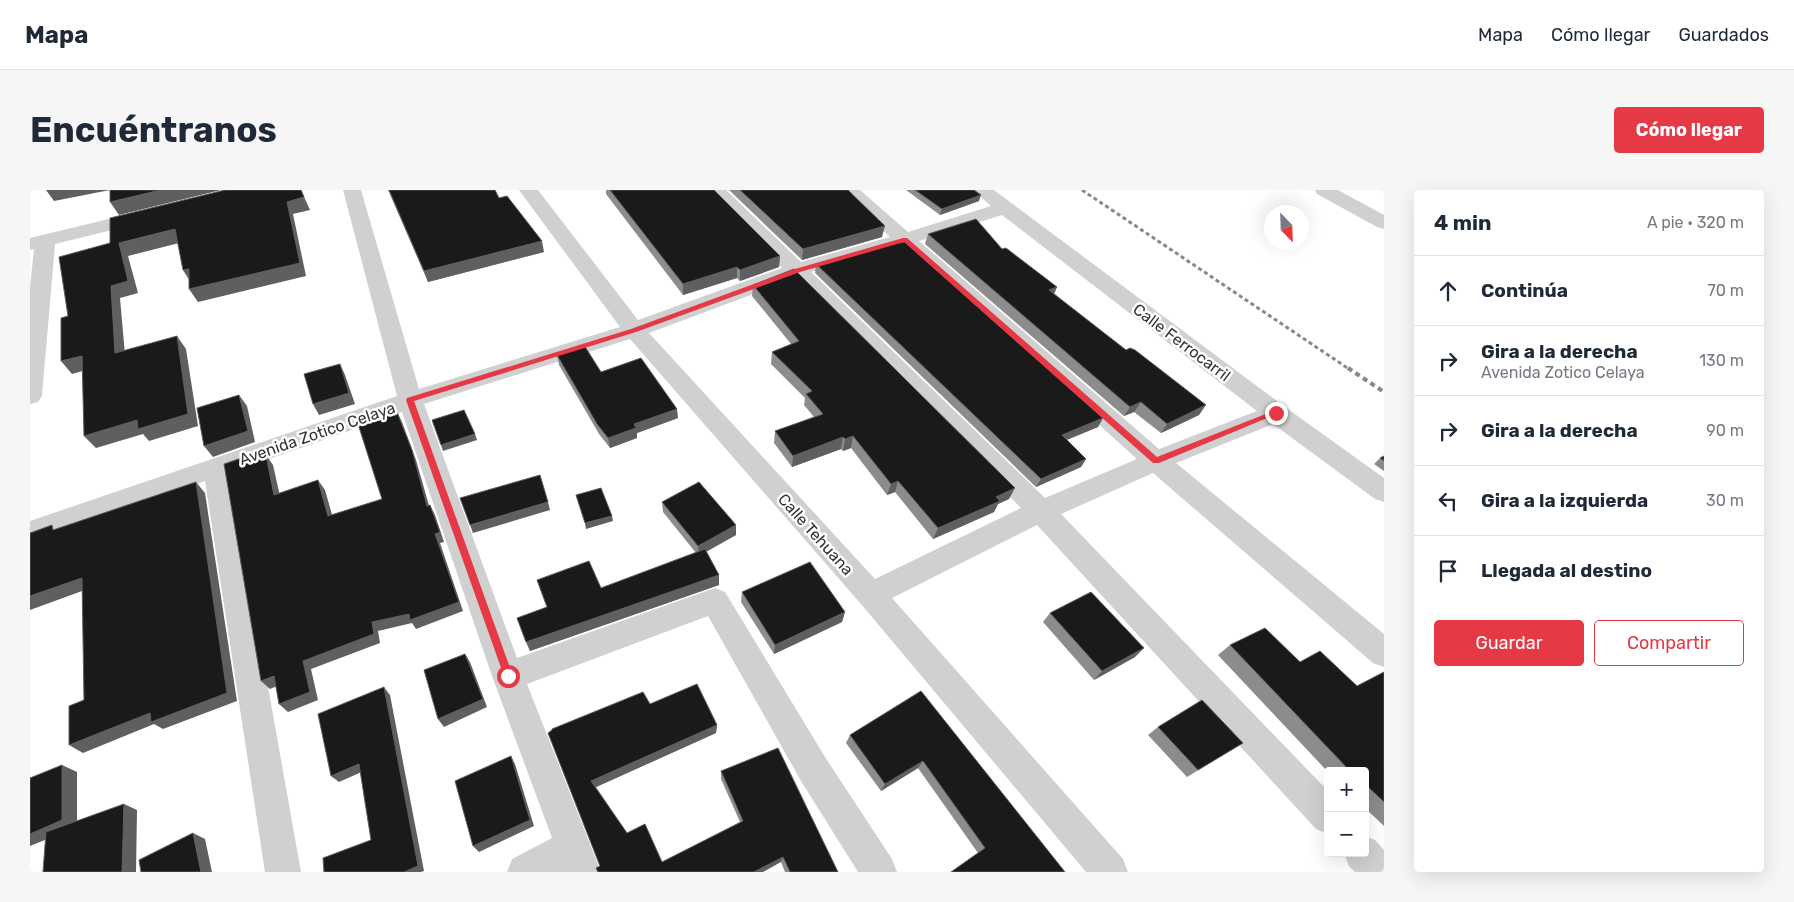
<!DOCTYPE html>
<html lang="es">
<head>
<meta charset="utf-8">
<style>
	body { margin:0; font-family:Rubik,sans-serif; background:#f6f6f7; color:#1f2937 }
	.controls { position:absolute; right:15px; bottom:15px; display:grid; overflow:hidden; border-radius:5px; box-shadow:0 5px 20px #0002 }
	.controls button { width:45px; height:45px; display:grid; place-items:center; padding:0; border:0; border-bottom:1px solid #e0e1e3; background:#fff; color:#1f2937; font:25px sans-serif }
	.compass { position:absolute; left:1234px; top:15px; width:45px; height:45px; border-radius:50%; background:#fff; box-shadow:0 5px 20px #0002; rotate:157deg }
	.stop { position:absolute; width:15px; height:15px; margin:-11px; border:4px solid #e63946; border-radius:50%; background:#fff }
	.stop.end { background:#e63946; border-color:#fff; box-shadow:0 1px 5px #0008 }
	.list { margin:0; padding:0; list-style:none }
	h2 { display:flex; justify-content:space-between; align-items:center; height:65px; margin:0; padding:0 20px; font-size:21px }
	h2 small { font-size:16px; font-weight:400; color:#747a83 }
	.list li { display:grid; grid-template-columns:32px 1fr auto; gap:15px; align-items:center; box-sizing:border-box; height:70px; padding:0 20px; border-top:1px solid #e0e1e3 }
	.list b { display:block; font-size:19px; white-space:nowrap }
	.list p { margin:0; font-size:16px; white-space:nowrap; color:#747a83 }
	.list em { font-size:16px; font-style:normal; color:#747a83 }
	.actions { display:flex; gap:10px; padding:15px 20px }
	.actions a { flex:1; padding:11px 0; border:1px solid #e63946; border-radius:5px; text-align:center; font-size:18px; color:#e63946 }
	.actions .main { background:#e63946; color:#fff }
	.icon { flex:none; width:28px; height:28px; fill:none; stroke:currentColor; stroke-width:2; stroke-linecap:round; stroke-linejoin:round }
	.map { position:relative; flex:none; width:1354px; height:682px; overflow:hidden; border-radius:5px }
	header { display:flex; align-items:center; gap:30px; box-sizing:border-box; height:70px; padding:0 25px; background:#fff; border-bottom:1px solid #e0e1e3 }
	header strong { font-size:24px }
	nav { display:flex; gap:28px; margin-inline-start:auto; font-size:18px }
	.intro { display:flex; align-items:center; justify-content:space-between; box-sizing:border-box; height:120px; padding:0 30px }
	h1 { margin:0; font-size:35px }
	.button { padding:12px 22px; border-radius:5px; background:#e63946; color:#fff; font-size:18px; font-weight:700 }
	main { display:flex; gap:30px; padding:0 30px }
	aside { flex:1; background:#fff; border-radius:5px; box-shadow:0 5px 20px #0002 }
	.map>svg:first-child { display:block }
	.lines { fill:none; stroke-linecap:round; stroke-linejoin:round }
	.minor { fill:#d0d0d0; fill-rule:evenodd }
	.rail-far1 { stroke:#888; stroke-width:3; stroke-dasharray:4 3; stroke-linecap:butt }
	.rail { stroke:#888; stroke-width:4; stroke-dasharray:5 4; stroke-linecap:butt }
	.wall { fill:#8c8c8c }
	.shaded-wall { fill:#5f5f5f }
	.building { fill:#1a1a1a; stroke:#5f5f5f }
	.route { fill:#e63946 }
	.labels { text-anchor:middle; stroke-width:5; stroke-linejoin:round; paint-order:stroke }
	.street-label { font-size:16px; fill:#333; stroke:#fff }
</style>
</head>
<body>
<header>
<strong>Mapa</strong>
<nav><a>Mapa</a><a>Cómo llegar</a><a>Guardados</a></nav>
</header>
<div class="intro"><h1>Encuéntranos</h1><a class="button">Cómo llegar</a></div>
<main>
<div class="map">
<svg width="1354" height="682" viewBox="0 0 1354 682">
	<rect width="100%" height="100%" fill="#fff"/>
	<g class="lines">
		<path class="minor" d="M 313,0 L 331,0 L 389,199 L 590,137 L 489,0 L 508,0 L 608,130 L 752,78 L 676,0 L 696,0 L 771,72 L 860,47 L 810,0 L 830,0 L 878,42 L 961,16 L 943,0 L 964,0 L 1255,217 L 1354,288 L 1354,312 L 1345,309 L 1243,234 L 1146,273 L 1354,444 L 1354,477 L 1343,473 L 1123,283 L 1031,324 L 1298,601 L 1298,644 L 1286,639 L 1007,335 L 862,408 L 1093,669 L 1098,682 L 1056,682 L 831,414 L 600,149 L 394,214 L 487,468 L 685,398 L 695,402 L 795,567 L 862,669 L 867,682 L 828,682 L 771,591 L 678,426 L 497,494 L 571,682 L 477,682 L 482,669 L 522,648 L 462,486 L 372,222 L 200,283 L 271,682 L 235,682 L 175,291 L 0,353 L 0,331 L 367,206 ZM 972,25 L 1227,221 L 1129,259 L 889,51 ZM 871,56 L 1107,269 L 1015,308 L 781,82 ZM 763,89 L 991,318 L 845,389 L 619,143 Z
			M 1285,0 L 1308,0 L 1354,25 L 1354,39 L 1347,37 L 1287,4 Z
			M 116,20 L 123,22 L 126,26 L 123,30 L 25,54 L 12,206 L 8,212 L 0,214 L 0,97 L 4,59 L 0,60 L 0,48 Z
			M 1335,646 L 1345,650 L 1354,660 L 1354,682 L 1325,682 L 1319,676 L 1314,663 L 1335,663 Z"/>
		<path class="rail-far1" d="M 1052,0 L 1319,179"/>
		<path class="rail" d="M 1318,178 L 1354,202"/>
	</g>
	<path class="wall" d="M 358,0 L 465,0 L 469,8 L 514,62 L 398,92 Z
		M 576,0 L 684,0 L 750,66 L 749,77 L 710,91 L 707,88 L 653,105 L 576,4 Z
		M 699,0 L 818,0 L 852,47 L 772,70 Z
		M 876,0 L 944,0 L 949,11 L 910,25 Z
		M 898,44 L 972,59 L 1024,104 L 1169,225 L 1131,243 L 1104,222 L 1094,226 L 895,54 Z
		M 786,74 L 1073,228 L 1068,237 L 1036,250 L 1056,269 L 1051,277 L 1006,297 L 785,83 Z
		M 723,95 L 979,309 L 968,314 L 964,322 L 903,349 L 865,302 L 857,305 L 821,258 L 813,261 L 811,259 L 762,277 L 744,253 L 745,241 L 784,227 L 774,215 L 775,208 L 741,174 L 742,162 L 761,154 L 722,106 Z
		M 527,165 L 571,182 L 648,228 L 607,243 L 607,248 L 580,258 L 569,244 L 529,175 Z
		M 1354,266 L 1354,281 L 1344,274 L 1350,268 Z
		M 632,312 L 706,345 L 676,361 L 689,385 L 689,395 L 500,461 L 517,418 L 666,363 L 633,322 Z
		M 712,402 L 815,422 L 812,432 L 744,464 L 711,412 Z
		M 1020,423 L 1105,467 L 1064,490 L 1013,432 Z
		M 1200,455 L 1270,472 L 1327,496 L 1354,482 L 1354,636 L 1335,618 L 1335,581 L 1298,581 L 1298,582 L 1188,465 Z
		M 891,501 L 1035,682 L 948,663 L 888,578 L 851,601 L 816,553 L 820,545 Z
		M 620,514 L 687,535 L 686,543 L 566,597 L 597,643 L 632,672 L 710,632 L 691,589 L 691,581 L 808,682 L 755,682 L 751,672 L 570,676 L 518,543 Z
		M 1128,537 L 1213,553 L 1157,587 L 1118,545 Z"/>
	<path class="shaded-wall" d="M 16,0 L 80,0 L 24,11 Z
		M 131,0 L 191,0 L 89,25 L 80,12 Z
		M 271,0 L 280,20 L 263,24 L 276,86 L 168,112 L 159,99 L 257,12 Z
		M 951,5 L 949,11 L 910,25 L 912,19 Z
		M 855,36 L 852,47 L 772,70 L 773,59 Z
		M 145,39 L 153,52 L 98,66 L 108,103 L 90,108 L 96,176 L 85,163 L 81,96 L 89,53 Z
		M 512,51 L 514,62 L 398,92 L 394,81 Z
		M 750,66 L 749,77 L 710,91 L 710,80 Z
		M 707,77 L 707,88 L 653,105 L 653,94 Z
		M 159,79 L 161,93 L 153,80 Z
		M 1027,97 L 1023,107 L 1019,100 Z
		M 147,146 L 156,159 L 168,236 L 119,251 L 113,244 L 66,258 L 54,246 Z
		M 52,166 L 63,178 L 42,184 L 31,171 Z
		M 310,174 L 315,185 L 325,214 L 289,225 L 283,214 Z
		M 209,205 L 217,216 L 225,252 L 183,267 L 174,256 Z
		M 1111,212 L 1104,222 L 1094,226 L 1100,217 Z
		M 1176,215 L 1169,225 L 1131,243 L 1137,234 Z
		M 647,219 L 648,228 L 607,243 L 607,248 L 580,258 L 578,248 L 604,234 Z
		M 367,222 L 372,232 L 386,270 L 402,326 L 397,316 Z
		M 1073,228 L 1068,237 L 1027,254 L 1032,245 Z
		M 445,244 L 447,250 L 413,261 L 411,255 Z
		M 823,246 L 821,258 L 813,261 L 815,249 Z
		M 813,247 L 811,259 L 762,277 L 763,266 Z
		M 236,265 L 243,275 L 252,315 L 244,305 Z
		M 1056,269 L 1051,277 L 1006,297 L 1011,289 Z
		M 288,290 L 295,300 L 305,335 L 298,326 Z
		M 868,291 L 865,302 L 857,305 L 861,294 Z
		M 166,292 L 175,303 L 207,511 L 133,539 L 124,534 L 53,563 L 39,555 Z
		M 985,298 L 979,309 L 968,314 L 964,322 L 903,349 L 908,338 L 966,307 Z
		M 518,312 L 520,320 L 443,343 L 440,335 Z
		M 400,315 L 405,325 L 414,352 L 410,353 L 433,421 L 386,439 L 382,433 L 348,441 L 350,453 L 281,479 L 288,510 L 258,522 L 249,514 L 273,471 L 342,432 L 405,344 Z
		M 582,326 L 583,331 L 556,339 L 555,333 Z
		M 706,335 L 706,345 L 669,366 L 668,356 Z
		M 689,385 L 689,395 L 500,461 L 496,452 Z
		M 52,388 L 63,397 L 0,420 L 0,406 Z
		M 815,422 L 812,432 L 744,464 L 745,455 Z
		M 1114,458 L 1105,467 L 1064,490 L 1072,481 Z
		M 435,464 L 440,472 L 457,517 L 414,537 L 408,529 Z
		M 244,486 L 252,494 L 240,499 L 231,491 Z
		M 354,497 L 360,505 L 394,681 L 391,682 L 374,682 Z
		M 687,535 L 686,543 L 564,598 L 561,591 Z
		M 481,566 L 485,574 L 504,636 L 449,662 L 443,656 Z
		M 893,571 L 888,578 L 851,601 L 855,594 Z
		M 329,574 L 336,580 L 309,592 L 301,586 Z
		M 32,575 L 47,582 L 47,637 L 0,656 L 0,644 Z
		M 94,614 L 107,620 L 106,682 L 91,682 Z
		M 163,643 L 175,649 L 182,682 L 171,682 Z
		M 753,667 L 751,672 L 733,682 L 724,682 Z"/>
	<path class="building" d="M 80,0 L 131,0 L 80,12 Z
		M 195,0 L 271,0 L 274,7 L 257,12 L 270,73 L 159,99 L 159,79 L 153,80 L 145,39 L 89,53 L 98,91 L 81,96 L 85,163 L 147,146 L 158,224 L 108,239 L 107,230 L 54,246 L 52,166 L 31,171 L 31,128 L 38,126 L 29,67 L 80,53 L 80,28 Z
		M 359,0 L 465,0 L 469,8 L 477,6 L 512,51 L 394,81 Z
		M 580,0 L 684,0 L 750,66 L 710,80 L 707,77 L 653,94 Z
		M 710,0 L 818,0 L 855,36 L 773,59 Z
		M 885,0 L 944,0 L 951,5 L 912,19 Z
		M 946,29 L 972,59 L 976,58 L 1027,97 L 1019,100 L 1096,160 L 1100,158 L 1105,160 L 1176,215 L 1137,234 L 1111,212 L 1100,217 L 898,44 Z
		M 867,51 L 869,53 L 875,52 L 1073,228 L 1032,245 L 1056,269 L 1011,289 L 786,74 Z
		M 764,79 L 985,298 L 966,307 L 970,311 L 908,338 L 868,291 L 861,294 L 823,246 L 815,249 L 813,247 L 763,266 L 745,241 L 793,224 L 776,204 L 782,201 L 742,162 L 769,151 L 723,95 Z
		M 554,155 L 571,182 L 611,168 L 647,219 L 604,234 L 606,238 L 578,248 L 567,234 L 527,165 Z
		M 310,174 L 319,203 L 283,214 L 274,184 Z
		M 209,205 L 218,241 L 174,256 L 167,218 Z
		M 434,220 L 445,244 L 411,255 L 402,230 Z
		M 367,222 L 382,260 L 397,316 L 400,315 L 410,342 L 405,344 L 429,412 L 380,430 L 379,424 L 342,432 L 344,444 L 273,471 L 280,502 L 249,514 L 244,486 L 231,491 L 194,274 L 223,264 L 224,269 L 236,265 L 244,305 L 288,290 L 298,326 L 352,309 L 328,234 Z
		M 1354,266 L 1354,271 L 1350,268 Z
		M 510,285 L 518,312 L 440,335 L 430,308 Z
		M 166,292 L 197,503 L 121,532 L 120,523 L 39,555 L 39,516 L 54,510 L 52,388 L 0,406 L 0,343 L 22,335 L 23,340 Z
		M 669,292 L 706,335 L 668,356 L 632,312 Z
		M 571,298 L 582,326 L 555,333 L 546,305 Z
		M 675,359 L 689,385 L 496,452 L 487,428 L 517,417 L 507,390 L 559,371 L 571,398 Z
		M 780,372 L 815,422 L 745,455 L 712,402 Z
		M 1061,402 L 1114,458 L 1072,481 L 1020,423 Z
		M 1235,438 L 1270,472 L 1290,461 L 1327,496 L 1354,482 L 1354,612 L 1335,594 L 1335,581 L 1320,581 L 1200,455 Z
		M 435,464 L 453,509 L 408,529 L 394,480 Z
		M 667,494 L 687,535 L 561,591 L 597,643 L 615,634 L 632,672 L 713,631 L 691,581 L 748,558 L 808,682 L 760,682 L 753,667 L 724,682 L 568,682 L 566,678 L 570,676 L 518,543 L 522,540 L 522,539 L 613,502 L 620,514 Z
		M 354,497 L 388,676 L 374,682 L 294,682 L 293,668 L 341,650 L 329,574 L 301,586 L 288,524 Z
		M 891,501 L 1035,682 L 921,682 L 955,658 L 893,571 L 855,594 L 820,545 Z
		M 1172,510 L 1213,553 L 1168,580 L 1128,537 Z
		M 481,566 L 500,630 L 443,656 L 425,591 Z
		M 32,575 L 32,630 L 0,644 L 0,588 Z
		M 94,614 L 92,682 L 13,682 L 16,642 Z
		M 163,643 L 171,682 L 111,682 L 109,670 Z"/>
	<path class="route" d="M 873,48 L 877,48 L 1127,267 L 1243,221 L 1249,223 L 1129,273 L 1123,273 L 874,52 L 770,82 L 606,142 L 384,211 L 483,486 L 478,490 L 475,489 L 376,210 L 377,208 L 601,139 L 765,79 Z"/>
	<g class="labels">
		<g class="street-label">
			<text transform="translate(1152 152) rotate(37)" y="6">Calle Ferrocarril</text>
			<text transform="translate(287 243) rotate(-19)" y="6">Avenida Zotico Celaya</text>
			<text transform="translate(786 344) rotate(48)" y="6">Calle Tehuana</text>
		</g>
	</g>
</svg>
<div class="controls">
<button>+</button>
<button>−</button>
</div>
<svg class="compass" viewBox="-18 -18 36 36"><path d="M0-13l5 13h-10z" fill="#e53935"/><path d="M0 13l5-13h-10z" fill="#747a83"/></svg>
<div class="stop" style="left:478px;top:486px"></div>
<div class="stop end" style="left:1246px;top:223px"></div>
</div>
<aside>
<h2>4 min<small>A pie · 320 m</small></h2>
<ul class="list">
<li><svg class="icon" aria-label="ahead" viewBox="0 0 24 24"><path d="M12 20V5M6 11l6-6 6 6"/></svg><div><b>Continúa</b></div><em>70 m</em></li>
<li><svg class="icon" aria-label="right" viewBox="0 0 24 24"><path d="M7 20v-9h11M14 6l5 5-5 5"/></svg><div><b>Gira a la derecha</b><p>Avenida Zotico Celaya</p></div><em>130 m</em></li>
<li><svg class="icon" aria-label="right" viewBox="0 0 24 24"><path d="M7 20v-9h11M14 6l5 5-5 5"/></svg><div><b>Gira a la derecha</b></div><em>90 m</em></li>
<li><svg class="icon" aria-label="left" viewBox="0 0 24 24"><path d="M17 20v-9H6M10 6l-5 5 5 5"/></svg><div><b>Gira a la izquierda</b></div><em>30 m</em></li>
<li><svg class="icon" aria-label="arrive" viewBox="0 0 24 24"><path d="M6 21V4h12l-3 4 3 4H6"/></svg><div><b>Llegada al destino</b></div></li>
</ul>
<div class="actions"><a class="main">Guardar</a><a>Compartir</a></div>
</aside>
</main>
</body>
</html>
